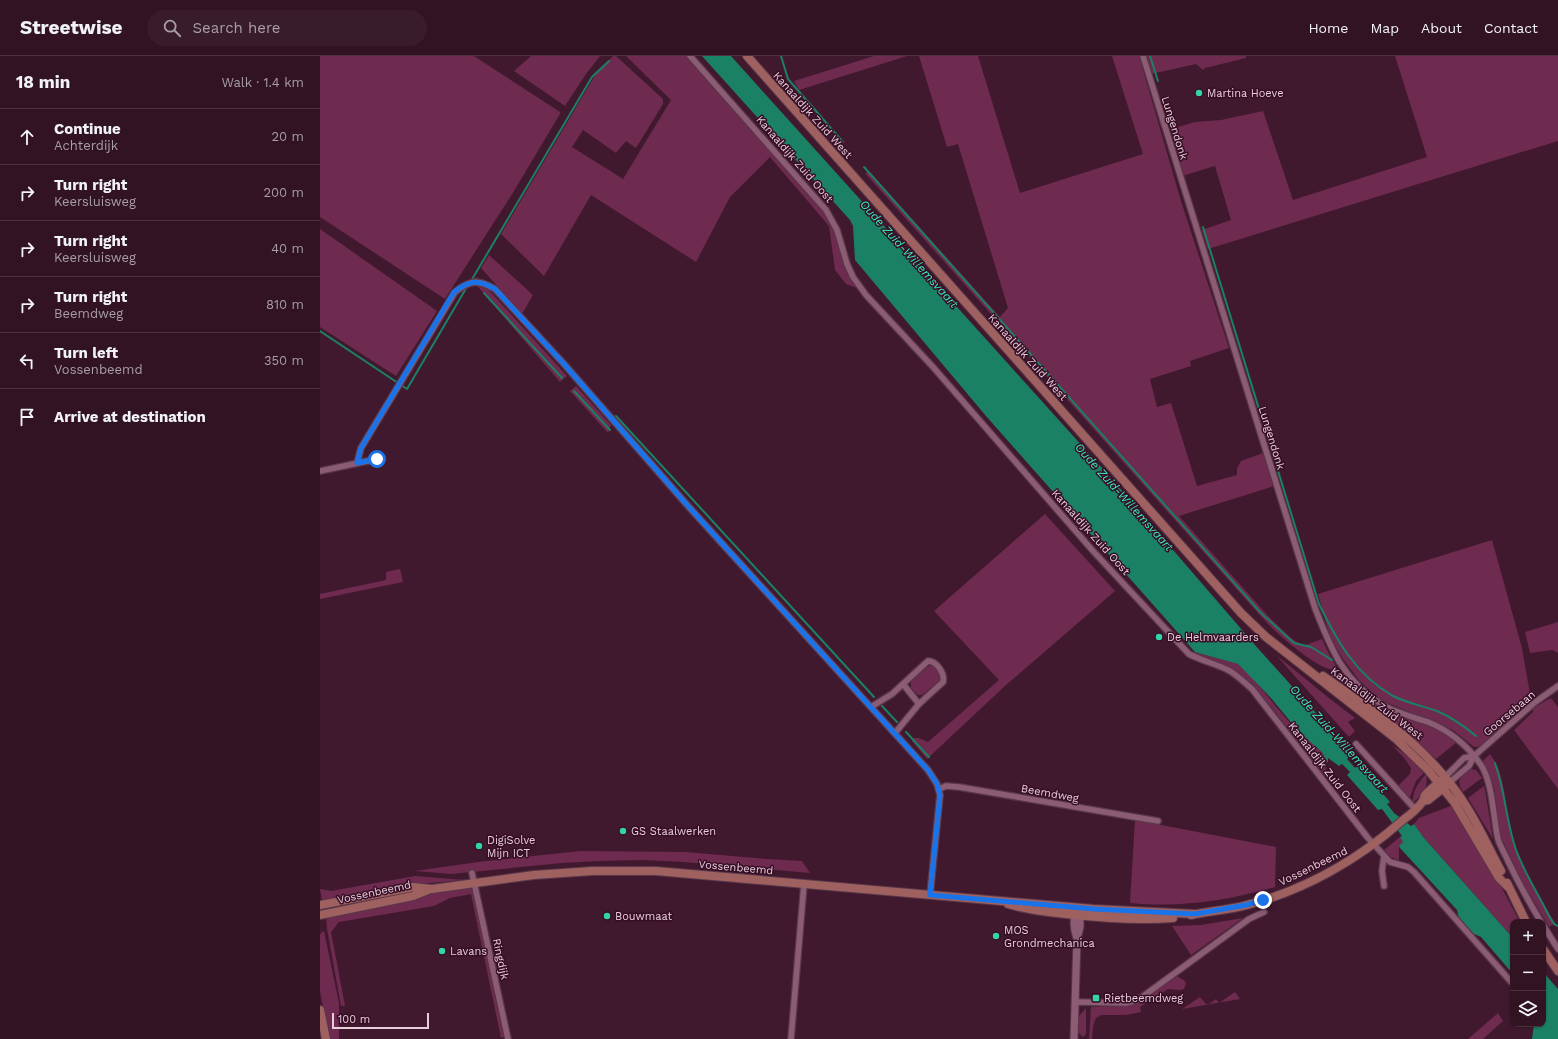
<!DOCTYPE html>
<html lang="en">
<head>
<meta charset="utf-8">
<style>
	body { margin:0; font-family:"Work Sans",sans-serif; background:#391c2a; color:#f1f3f6 }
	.controls { position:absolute; right:12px; bottom:12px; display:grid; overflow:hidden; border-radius:8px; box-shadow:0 1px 3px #0004 }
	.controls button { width:36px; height:36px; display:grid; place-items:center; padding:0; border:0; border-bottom:1px solid #4c3240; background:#311322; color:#f1f3f6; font:20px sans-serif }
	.scale { position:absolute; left:12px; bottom:10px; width:97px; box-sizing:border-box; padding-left:4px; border:2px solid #e9cdda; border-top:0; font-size:11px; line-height:14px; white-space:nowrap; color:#e9cdda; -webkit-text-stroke:3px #360e25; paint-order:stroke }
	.stop { position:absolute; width:12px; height:12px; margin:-9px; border:3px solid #1a73e8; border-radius:50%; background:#fff }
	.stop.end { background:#1a73e8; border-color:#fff; box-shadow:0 1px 4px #0008 }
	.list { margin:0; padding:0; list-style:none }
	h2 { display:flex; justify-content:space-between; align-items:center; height:52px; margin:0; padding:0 16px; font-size:17px }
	h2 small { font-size:13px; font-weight:400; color:#a89ea5 }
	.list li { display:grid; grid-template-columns:26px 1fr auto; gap:12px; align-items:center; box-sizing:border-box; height:56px; padding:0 16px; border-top:1px solid #4c3240 }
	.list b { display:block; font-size:15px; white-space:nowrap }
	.list p { margin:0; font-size:13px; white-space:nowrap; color:#a89ea5 }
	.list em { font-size:13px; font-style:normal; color:#a89ea5 }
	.icon { flex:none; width:22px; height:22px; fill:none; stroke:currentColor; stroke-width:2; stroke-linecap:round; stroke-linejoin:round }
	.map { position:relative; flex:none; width:1238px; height:983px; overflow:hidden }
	header { display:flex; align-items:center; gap:24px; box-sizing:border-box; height:56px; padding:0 20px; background:#311322; border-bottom:1px solid #4c3240 }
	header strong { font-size:19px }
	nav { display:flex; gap:22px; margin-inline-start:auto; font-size:14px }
	.search { width:280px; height:36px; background:#391c2a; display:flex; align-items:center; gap:10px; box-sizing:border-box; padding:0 14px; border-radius:22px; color:#a89ea5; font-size:15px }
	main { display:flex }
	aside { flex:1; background:#311322 }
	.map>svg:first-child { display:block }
	.green { fill:#6e2a4f }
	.water { fill:#1b8165 }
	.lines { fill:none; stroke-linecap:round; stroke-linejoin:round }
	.stream { stroke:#1b8165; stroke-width:2 }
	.minor-casing { stroke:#593749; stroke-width:8 }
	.tertiary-casing { stroke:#593749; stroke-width:9 }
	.secondary-casing { stroke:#593749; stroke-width:10 }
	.minor { stroke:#8b5c73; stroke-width:5.5 }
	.tertiary { stroke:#8b5c73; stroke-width:7 }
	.secondary { stroke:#9f615f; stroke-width:8 }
	.route { stroke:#1a73e8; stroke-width:5 }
	.poi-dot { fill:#33d4a8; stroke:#360e25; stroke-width:1.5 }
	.labels { text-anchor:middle; stroke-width:3; stroke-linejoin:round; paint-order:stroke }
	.poi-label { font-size:11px; fill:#e9cdda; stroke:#360e25; text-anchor:start }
	.street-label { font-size:11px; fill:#e9cdda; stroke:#360e25 }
	.water-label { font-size:12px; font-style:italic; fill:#39ecbb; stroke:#360e25 }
</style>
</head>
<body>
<header>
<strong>Streetwise</strong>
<div class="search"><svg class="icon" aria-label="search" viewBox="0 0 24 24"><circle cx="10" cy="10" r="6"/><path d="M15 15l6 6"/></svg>Search here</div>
<nav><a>Home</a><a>Map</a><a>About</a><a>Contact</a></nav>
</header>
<main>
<aside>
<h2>18 min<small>Walk · 1.4 km</small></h2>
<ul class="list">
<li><svg class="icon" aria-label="ahead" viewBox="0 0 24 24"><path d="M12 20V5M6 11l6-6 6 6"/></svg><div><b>Continue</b><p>Achterdijk</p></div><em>20 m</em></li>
<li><svg class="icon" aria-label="right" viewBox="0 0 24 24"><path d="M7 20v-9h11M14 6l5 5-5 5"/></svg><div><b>Turn right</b><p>Keersluisweg</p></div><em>200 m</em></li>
<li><svg class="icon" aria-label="right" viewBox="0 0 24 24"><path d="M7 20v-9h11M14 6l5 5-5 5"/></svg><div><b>Turn right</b><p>Keersluisweg</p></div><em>40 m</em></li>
<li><svg class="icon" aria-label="right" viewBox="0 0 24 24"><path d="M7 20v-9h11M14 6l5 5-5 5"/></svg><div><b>Turn right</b><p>Beemdweg</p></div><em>810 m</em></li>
<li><svg class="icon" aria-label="left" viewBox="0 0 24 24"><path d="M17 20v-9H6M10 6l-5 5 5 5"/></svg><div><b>Turn left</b><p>Vossenbeemd</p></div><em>350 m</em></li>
<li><svg class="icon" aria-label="arrive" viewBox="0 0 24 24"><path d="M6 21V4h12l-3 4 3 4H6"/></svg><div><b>Arrive at destination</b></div></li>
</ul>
</aside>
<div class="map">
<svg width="1238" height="983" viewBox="0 0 1238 983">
	<rect width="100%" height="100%" fill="#41192e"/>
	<path class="green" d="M 0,0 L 154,0 L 240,56 L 240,58 L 194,135 L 125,243 L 0,161 Z
		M 211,0 L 280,0 L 266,18 L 245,50 L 194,15 Z
		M 293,0 L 296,0 L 343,43 L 343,48 L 316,92 L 306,85 L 296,97 L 263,74 L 252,91 L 303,123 L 351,44 L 306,0 L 366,0 L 501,150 L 518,179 L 524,211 L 537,232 L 526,228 L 515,214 L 509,170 L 450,101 L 410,141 L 376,206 L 271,139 L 224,220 L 181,178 L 277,16 Z
		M 554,0 L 587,0 L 479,34 L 474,25 Z
		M 599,0 L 658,0 L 700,137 L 823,98 L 792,0 L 819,0 L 861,145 L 909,292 L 870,305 L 871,310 L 830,323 L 837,351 L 851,347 L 877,430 L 917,419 L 917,412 L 921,405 L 943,397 L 954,430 L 859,460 L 948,560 L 971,582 L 983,590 L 1002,583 L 1008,596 L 1016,610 L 1015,614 C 998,614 959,579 947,567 L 545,117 L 550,116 L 680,261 L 688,252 L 638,88 L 627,91 Z
		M 826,0 L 926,0 L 926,2 L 885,12 L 883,14 L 876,8 L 831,18 Z
		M 1075,0 L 1238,0 L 1238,85 L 888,193 L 882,174 L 911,164 L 895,110 L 862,120 L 848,74 L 875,66 L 901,64 L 943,55 L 973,144 L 1107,101 Z
		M 0,173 L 117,255 L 76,320 L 0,271 Z
		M 169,199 L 213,239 L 202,258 L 161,212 Z
		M 157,221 L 247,320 L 240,326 L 153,225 Z
		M 256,330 L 291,369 L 288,377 L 250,335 Z
		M 725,458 L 795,535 L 686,629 L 607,703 L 592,685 L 593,682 L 599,682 L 608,686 L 679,624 L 614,555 Z
		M 1172,484 L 1202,592 L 1211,644 L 1211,647 L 1163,688 L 1158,691 L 1154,691 L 1133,674 L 1066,646 L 1055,639 L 1039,624 L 1023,603 L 1010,581 L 998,538 Z
		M 813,490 L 875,596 L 918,608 C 941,629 958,655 980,677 C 988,685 1001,691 1006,703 C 1007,707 1005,716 1005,721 L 952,652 L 927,624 L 914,613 L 875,599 L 874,593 L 796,506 Z
		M 80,513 L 83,526 L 0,543 L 0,538 L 66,524 L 66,516 Z
		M 1238,566 L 1238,597 L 1232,594 L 1210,597 L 1205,576 Z
		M 956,599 L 1009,642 L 1035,662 L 1028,666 L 1035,675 L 1029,681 Z
		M 609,610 L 615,610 L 621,617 L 621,623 L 602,639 L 598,639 L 591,632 L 591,625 Z
		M 1024,618 L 1038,631 L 1093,664 L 1123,676 L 1137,686 L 1116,703 C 1083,671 1044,645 1006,619 Z
		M 1231,642 L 1238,651 L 1238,733 L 1194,674 L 1213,656 L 1213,652 Z
		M 1072,689 L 1089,701 L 1104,717 L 1096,725 L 1089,744 L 1077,731 L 1090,718 L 1091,712 L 1085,703 Z
		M 1170,698 C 1188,722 1184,754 1192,781 C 1202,811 1219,840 1235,867 L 1229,871 L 1201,824 L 1182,783 L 1179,770 L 1174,732 L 1163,705 Z
		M 1151,713 L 1156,714 L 1162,722 L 1143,736 L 1140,731 L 1139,725 L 1146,716 Z
		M 1106,718 C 1109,732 1102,738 1093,747 C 1091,738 1099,725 1106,718 Z
		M 1164,730 L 1165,734 L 1173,783 L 1148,742 Z
		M 1133,749 L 1156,784 L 1200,866 L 1193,866 L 1193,882 L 1104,782 L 1094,768 L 1099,762 Z
		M 815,764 L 956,791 L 955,831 C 906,845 861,852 810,847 Z
		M 1080,781 L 1083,786 L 1079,790 L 1079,805 L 1071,801 L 1064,794 Z
		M 260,795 L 366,796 L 447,803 L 482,805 L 490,817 L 364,806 L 322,804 L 280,805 L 242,807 L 131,818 L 95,815 L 158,806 Z
		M 95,820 L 145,824 L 75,830 L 2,844 L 0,833 L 11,835 Z
		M 153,831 L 186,980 L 181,982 L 151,838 L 130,842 L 114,850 L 19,866 L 11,876 L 25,950 L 21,950 L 7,873 L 6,859 L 113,836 Z
		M 923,862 L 871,899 L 852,870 L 881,869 Z
		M 4,875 L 19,947 L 19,983 L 9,983 L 0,935 L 0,878 Z
		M 857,920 L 865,925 L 866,928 L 864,933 L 860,934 L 848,933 L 820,951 L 821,956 L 806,959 L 781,959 L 776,962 L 773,970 L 772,983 L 769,983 L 771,951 L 812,949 L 821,946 Z
		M 915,936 L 920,943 L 862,953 L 880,941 L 886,948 L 889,948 L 896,943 L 899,947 Z
		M 766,952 L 766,978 L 763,981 L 758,976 L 759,960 Z
		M 1178,957 L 1183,965 L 1163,983 L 1148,983 Z"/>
	<path class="water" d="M 382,0 L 411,0 L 791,422 L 935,589 L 1023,687 L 1027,692 L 1024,694 L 1029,701 L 1027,703 L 1035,712 L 1038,709 L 1070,746 L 1067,748 L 1074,757 L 1091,770 L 1094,768 L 1104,782 L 1193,882 L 1193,918 L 1161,881 L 1152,877 L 1139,862 L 1137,854 L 1080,792 L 1079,790 L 1083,786 L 1080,781 L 1082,780 L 1062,753 L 1058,754 L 1027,719 L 1030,716 L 1022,708 L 1019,710 L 1008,702 L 1008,706 L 1007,706 L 1002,696 L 980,677 L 950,641 L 918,608 L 875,596 L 666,360 L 535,204 L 533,170 L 530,164 Z
		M 1223,916 L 1238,933 L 1238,983 L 1212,983 L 1214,968 L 1223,968 Z"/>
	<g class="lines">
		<path class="stream" d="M 461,0 L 468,23 L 523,86
			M 830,0 L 838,25
			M 544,111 L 941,557 L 974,587 L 991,591 L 1012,604
			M 883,171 L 999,548 C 1017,585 1036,619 1073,640 C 1087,647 1103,650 1117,655 C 1131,661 1144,670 1156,680
			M 151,225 L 272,21 L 289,5
			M 164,237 L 242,322
			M 0,275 L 87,333 L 148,229
			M 254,335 L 290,374
			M 296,360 L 554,641
			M 562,650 L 577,666
			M 586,676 L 609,701
			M 1175,707 C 1185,735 1186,763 1195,791 C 1203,815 1218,837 1229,860 L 1234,868 L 1238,870"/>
		<defs>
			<path id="minor" d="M 370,0 L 506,154 L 517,174 L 527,208 L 533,221 L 546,239 L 613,311 L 773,495 L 869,598 C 882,605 897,608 910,615 C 918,620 925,627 932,633 L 1048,782 L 1070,806 L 1088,811 L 1094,816 L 1193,928
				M 823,0 L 995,552 C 1011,593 1023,625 1063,649 C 1077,657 1093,661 1108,666 C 1130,675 1148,690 1161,709 C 1173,727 1173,762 1178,783 C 1180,790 1185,798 1188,805 C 1198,826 1209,846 1221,866
				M 37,407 L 41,392 L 135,236 C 150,224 158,223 175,233 L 244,308 L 368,450 L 608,714 L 617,728 L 620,739 L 610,839
				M 0,415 L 57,403
				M 583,628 L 599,648
				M 551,651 L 572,638 L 608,605 C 617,605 625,618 623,626 L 599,648 L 575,677
				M 1036,688 L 1095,753
				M 1125,721 L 1144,702 L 1154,700
				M 1130,726 L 1149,710 L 1154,700 L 1214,647 L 1238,630
				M 619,733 L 626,730 L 639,731 L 838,765
				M 152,817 L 188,983
				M 1064,830 L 1062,815 L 1064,800
				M 1223,869 L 1238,893
				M 755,946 L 806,947 L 818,944 L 929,863 L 944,856
				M 471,983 L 484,828"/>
			<path id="tertiary" d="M 757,882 C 754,873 752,863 757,855
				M 754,983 L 757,883 L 760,871 L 760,855"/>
			<path id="secondary" d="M 427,0 L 921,557 L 946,581 L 1075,682 L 1108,714 L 1134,746 L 1179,822 L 1188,831
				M 1003,620 C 1049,651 1094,682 1129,726 C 1151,753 1165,785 1181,815
				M 1103,745 L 1108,744 L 1127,729
				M 1187,827 L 1206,866
				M 688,848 C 707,854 726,856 746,858 C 781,862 817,865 853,862
				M 0,849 L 93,831 L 112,833 L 214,819 L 272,815 L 336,815 L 774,853 L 875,858
				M 0,859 L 93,840 L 108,834
				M 871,859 C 889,855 909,854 927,849 C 985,834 1039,803 1083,764 C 1090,759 1098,752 1103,745 C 1104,743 1104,741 1105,739 C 1110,733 1119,727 1125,721
				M 1223,893 L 1238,915
				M 0,954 L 6,983"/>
		</defs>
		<use href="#minor" class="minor-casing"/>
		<use href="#tertiary" class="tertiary-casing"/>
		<use href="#secondary" class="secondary-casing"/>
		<use href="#minor" class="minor"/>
		<use href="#tertiary" class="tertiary"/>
		<use href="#secondary" class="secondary"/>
	</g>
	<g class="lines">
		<path class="route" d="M 57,403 L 37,407 L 41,392 L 134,236 C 150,224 158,223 175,233 L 244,308 L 368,450 L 608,714 L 617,728 L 620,739 L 610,839 L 774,853 L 875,858 L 926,849 L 943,844"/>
	</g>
	<g class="poi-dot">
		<circle cx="879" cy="37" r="4"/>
		<circle cx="839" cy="581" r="4"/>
		<circle cx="303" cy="775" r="4"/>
		<circle cx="159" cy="790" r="4"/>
		<circle cx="287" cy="860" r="4"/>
		<circle cx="676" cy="880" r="4"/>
		<circle cx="122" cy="895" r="4"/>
		<rect x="772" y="938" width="8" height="8" rx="2"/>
	</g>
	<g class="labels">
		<g class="poi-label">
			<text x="887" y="41">Martina Hoeve</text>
			<text x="847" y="585">De Helmvaarders</text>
			<text x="311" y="779">GS Staalwerken</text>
			<text x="167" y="788">DigiSolve<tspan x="167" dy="13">Mijn ICT</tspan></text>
			<text x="295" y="864">Bouwmaat</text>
			<text x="684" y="878">MOS<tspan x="684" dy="13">Grondmechanica</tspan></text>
			<text x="130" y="899">Lavans</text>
			<text x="784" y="946">Rietbeemdweg</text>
		</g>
		<g class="street-label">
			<text transform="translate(493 59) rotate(48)" y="4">Kanaaldijk Zuid West</text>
			<text transform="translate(855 72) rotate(73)" y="4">Lungendonk</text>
			<text transform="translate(475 103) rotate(49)" y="4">Kanaaldijk Zuid Oost</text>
			<text transform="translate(708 301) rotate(48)" y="4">Kanaaldijk Zuid West</text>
			<text transform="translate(952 382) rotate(73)" y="4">Lungendonk</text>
			<text transform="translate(771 476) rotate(48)" y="4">Kanaaldijk Zuid Oost</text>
			<text transform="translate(1057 647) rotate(37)" y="4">Kanaaldijk Zuid West</text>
			<text transform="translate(1189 657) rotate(-40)" y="4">Goorsebaan</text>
			<text transform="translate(1005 711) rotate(52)" y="4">Kanaaldijk Zuid Oost</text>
			<text transform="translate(730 737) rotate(10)" y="4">Beemdweg</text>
			<text transform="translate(993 810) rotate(-26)" y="4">Vossenbeemd</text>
			<text transform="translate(416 811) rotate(5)" y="4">Vossenbeemd</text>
			<text transform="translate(54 836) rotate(-12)" y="4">Vossenbeemd</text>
			<text transform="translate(181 903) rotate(78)" y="4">Ringdijk</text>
		</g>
		<g class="water-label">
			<text transform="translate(589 198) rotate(48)" y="4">Oude Zuid-Willemsvaart</text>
			<text transform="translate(804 441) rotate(48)" y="4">Oude Zuid-Willemsvaart</text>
			<text transform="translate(1019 683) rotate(48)" y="4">Oude Zuid-Willemsvaart</text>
		</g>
	</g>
</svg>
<div class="controls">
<button>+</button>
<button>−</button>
<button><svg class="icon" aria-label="layers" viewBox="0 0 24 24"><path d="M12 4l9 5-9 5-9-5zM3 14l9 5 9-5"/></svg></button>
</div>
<div class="scale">100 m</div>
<div class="stop" style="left:57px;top:403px"></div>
<div class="stop end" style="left:943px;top:844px"></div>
</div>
</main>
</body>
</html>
